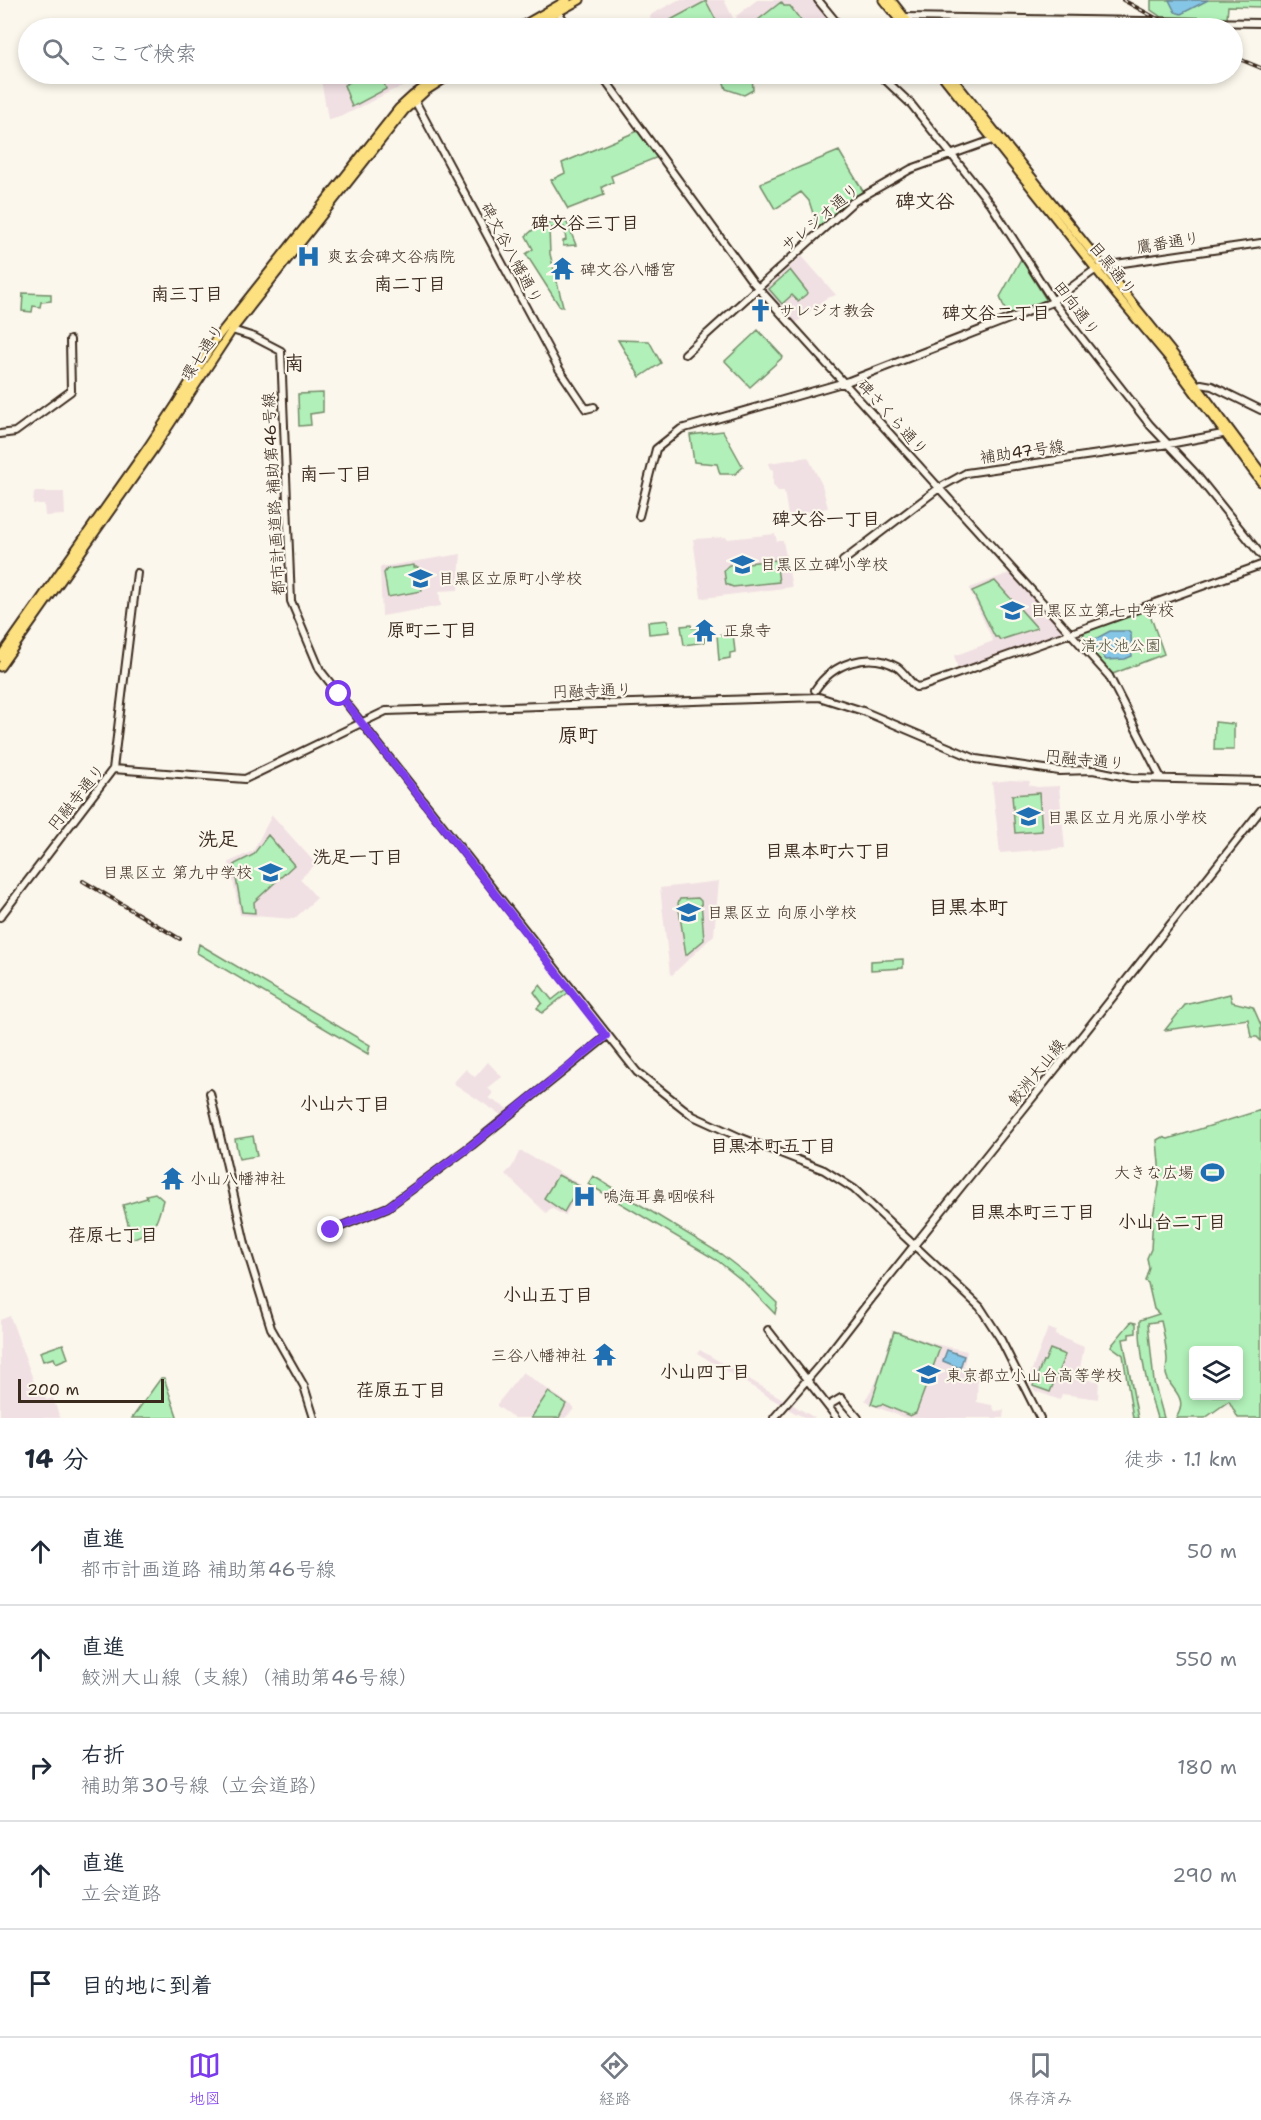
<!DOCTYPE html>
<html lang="ja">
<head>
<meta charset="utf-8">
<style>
	body { margin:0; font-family:"Shantell Sans","Klee One",sans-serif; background:#f6f6f7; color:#1f2937 }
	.controls { position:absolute; right:18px; bottom:18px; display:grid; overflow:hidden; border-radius:6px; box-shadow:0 3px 9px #0003 }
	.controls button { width:54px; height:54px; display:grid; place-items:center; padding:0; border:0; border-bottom:2px solid #e0e1e3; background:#fff; color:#1f2937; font:30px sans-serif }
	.scale { position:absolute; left:18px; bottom:15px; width:146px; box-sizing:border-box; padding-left:6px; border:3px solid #3b2a1e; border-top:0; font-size:16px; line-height:21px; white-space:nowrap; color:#3b2a1e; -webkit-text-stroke:4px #fbf7ec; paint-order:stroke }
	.stop { position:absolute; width:18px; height:18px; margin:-14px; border:4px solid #7c3aed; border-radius:50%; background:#fff }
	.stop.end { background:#7c3aed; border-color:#fff; box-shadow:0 2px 6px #0008 }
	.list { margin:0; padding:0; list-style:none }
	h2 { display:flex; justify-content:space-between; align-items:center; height:78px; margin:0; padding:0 24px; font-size:26px }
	h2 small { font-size:20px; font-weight:400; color:#747a83 }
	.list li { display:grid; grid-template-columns:39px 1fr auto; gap:18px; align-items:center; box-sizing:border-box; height:108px; padding:0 24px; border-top:2px solid #e0e1e3 }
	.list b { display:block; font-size:22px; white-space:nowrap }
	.list p { margin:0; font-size:20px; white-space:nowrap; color:#747a83 }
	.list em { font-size:20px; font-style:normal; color:#747a83 }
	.icon { flex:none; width:33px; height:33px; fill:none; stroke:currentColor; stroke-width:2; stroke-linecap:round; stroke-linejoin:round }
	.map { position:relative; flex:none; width:1261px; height:1418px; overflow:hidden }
	.search { position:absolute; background:#fff; box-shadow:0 3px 9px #0003; left:18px; right:18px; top:18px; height:66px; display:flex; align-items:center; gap:15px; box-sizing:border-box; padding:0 21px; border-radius:33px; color:#747a83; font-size:22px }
	.sheet { height:618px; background:#fff }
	nav { display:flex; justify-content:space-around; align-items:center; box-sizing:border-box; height:84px; border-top:2px solid #e0e1e3; background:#fff; font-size:16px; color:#747a83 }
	nav a { display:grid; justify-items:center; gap:3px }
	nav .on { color:#7c3aed }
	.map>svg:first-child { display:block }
	.built { fill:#f1e0e3 }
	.green { fill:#b1f0b8; stroke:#768d6b; stroke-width:1.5; fill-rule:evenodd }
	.water { fill:#85c5e5; stroke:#678795; stroke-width:1.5 }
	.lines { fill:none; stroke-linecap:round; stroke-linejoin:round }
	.secondary-casing { stroke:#3b2a1e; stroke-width:10 }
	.primary-casing { stroke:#3b2a1e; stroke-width:11 }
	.secondary { stroke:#fbf7ec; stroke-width:6 }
	.primary { stroke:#fde080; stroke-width:7 }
	.rail-casing { stroke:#3b2a1e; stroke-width:4 }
	.rail { stroke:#fbf7ec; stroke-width:1.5; stroke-dasharray:4.5; stroke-linecap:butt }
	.route { stroke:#7c3aed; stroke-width:8 }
	.labels { text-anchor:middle; stroke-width:4.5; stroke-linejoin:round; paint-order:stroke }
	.street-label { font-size:16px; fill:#3b2a1e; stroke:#fbf7ec }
	.poi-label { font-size:16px; fill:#3b2a1e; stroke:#fbf7ec; text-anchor:start }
	.park-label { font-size:16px; fill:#53523d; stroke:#fbf7ec }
	.neighbourhood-label { font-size:18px; font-weight:bold; fill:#3b2a1e; stroke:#fbf7ec }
	.quarter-label { font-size:20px; font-weight:bold; fill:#3b2a1e; stroke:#fbf7ec }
</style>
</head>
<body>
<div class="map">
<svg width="1261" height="1418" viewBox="0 0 1261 1418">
	<rect width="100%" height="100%" fill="#fbf7ec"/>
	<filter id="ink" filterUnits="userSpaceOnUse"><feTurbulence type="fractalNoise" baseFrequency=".0167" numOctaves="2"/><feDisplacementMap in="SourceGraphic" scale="12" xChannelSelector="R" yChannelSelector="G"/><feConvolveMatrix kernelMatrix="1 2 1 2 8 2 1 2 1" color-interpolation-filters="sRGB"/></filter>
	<g filter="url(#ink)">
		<path class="built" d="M 678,0 L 724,0 L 738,28 L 655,28 L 650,17 L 652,14 Z
			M 757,0 L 814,0 L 832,22 L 818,28 L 756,28 L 751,20 L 740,25 L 736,16 Z
			M 335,74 L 412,74 L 413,77 L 404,81 L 405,86 L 391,91 L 353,111 L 330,120 L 328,119 L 321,80 Z
			M 802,256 L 836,295 L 825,299 L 795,324 L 766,289 Z
			M 808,457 L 822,485 L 828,508 L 788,515 L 784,491 L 778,491 L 773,485 L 773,469 L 770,469 L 769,463 Z
			M 34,492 L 64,492 L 65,515 L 45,516 L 44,504 L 33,504 Z
			M 775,534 L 777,541 L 783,541 L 792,587 L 704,598 L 701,597 L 693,539 L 726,537 L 727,539 Z
			M 461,554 L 458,590 L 439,591 L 441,606 L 382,616 L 380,567 Z
			M 1012,572 L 1063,631 L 958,669 L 954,656 L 993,641 L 970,591 L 970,588 Z
			M 1011,780 L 1030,781 L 1029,785 L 1037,787 L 1059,786 L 1065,848 L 1000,853 L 992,782 Z
			M 272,815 L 316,864 L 300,879 L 317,898 L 294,919 L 240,915 L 229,862 L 253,851 Z
			M 719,881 L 714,935 L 672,975 L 670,974 L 660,888 Z
			M 488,1062 L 502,1077 L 488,1088 L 493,1093 L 489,1098 L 508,1109 L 501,1115 L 453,1083 L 466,1069 L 475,1077 Z
			M 519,1152 L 523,1152 L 581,1185 L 581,1187 L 565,1216 L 551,1208 L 546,1213 L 505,1174 L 512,1167 Z
			M 10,1316 L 37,1390 L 43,1389 L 46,1400 L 53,1398 L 60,1418 L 0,1418 L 0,1320 Z
			M 1048,1328 L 1056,1331 L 1055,1335 L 1084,1347 L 1078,1379 L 1099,1381 L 1098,1399 L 1062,1394 L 1060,1400 L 1035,1391 L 1028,1380 Z
			M 891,1329 L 935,1344 L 967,1351 L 964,1366 L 978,1368 L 977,1402 L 992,1405 L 995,1411 L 1004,1410 L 1003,1418 L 905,1418 L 871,1405 L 865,1400 L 876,1382 L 892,1334 Z
			M 700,1350 L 815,1418 L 806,1418 L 795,1413 L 697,1353 Z
			M 523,1372 L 573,1407 L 574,1409 L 565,1418 L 514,1418 L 497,1406 L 497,1404 Z"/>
		<path class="green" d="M 1151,0 L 1261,0 L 1261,7 L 1228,6 L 1227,19 L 1167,21 L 1151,10 Z
			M 706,1 L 720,28 L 663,28 L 661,25 Z
			M 781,2 L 784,6 L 790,6 L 805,26 L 799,28 L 760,28 L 758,20 Z
			M 365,74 L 381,74 L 386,89 L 352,107 L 344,85 Z
			M 721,74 L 752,74 L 753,90 L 744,95 L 726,89 Z
			M 638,131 L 658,157 L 611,176 L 613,182 L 602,187 L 604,195 L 568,209 L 551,180 L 565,173 L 562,163 Z
			M 839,151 L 863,191 L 818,229 L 809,201 L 801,192 L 775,209 L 761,185 L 761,183 Z
			M 565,218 L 576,245 L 563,246 L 563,241 L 566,240 L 564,227 L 549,228 L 550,254 L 563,306 L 560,307 L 526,254 L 533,249 L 526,236 L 534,229 Z
			M 1021,259 L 1047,301 L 1008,317 L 1000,297 Z
			M 790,270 L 808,293 L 798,301 L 792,295 L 782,304 L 769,289 Z
			M 23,293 L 51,294 L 51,301 L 41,302 L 40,307 L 33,306 L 32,312 L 22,311 Z
			M 758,330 L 783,357 L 750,387 L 725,361 Z
			M 618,340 L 649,341 L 661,363 L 640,377 Z
			M 323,393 L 323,412 L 310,414 L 311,425 L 299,426 L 298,394 Z
			M 723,431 L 743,467 L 735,474 L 720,474 L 717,464 L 694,462 L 690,435 Z
			M 776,560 L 779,582 L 733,587 L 726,584 L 724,570 L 729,565 Z
			M 414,565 L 414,567 L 418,567 L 422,591 L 388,597 L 384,573 L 387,569 Z
			M 995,581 L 1037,628 L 1000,640 L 998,637 L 995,637 L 972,591 Z
			M 1148,609 L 1164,654 L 1110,675 L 1082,641 L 1084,632 Z
			M 668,620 L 669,632 L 649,634 L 648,622 Z
			M 691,625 L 692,628 L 703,627 L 705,642 L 684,645 L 681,626 Z
			M 733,633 L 735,652 L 730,653 L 730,658 L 719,660 L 717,635 Z
			M 1215,722 L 1234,724 L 1234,750 L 1214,750 Z
			M 1039,793 L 1042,831 L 1015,833 L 1012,795 Z
			M 268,835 L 294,865 L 254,902 L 255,913 L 242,912 L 234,867 L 235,864 L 253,855 Z
			M 698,898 L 701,901 L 704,940 L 686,955 L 678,903 L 680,899 Z
			M 199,944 L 370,1045 L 368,1054 L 197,953 Z
			M 903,959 L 903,968 L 871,970 L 871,961 Z
			M 540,985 L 552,1000 L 566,989 L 569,992 L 542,1013 L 537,1008 L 542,1003 L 534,992 Z
			M 1230,994 L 1232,1002 L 1253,1007 L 1261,1025 L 1261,1041 L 1257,1037 L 1251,1037 L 1248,1019 L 1165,1030 L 1185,1005 Z
			M 1261,1110 L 1261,1418 L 1238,1418 L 1229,1401 L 1205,1418 L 1176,1418 C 1190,1396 1169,1390 1166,1374 C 1166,1370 1167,1364 1167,1359 C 1166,1347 1164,1333 1161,1321 L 1148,1323 L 1154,1382 L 1164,1418 L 1157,1418 C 1147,1386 1139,1354 1140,1320 L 1159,1314 L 1154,1309 L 1148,1283 L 1145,1281 L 1149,1268 L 1147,1258 L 1151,1249 L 1153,1216 L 1159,1185 L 1159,1164 L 1157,1140 L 1162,1137 L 1168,1139 ZM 1194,1350 L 1238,1350 L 1238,1396 L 1194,1396 Z
			M 253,1136 L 257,1156 L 239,1159 L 235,1139 Z
			M 558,1175 L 579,1186 L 564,1212 L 544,1198 Z
			M 593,1176 L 721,1254 L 748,1275 L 777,1303 L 775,1314 L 744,1282 L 718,1261 L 588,1184 Z
			M 155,1193 L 163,1200 C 156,1226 157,1229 132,1239 L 123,1205 L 147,1198 L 146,1195 Z
			M 1131,1322 L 1136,1323 L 1136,1333 L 1129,1334 L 1129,1338 L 1123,1339 L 1138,1418 L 1133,1418 L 1123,1355 L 1111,1346 Z
			M 894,1331 L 940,1348 L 916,1413 L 910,1416 L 882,1404 L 877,1406 L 871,1404 Z
			M 63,1344 L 68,1358 L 56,1363 L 54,1358 L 43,1361 L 40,1352 Z
			M 1050,1349 L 1065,1355 L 1050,1392 L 1033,1386 L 1043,1361 L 1045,1361 Z
			M 161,1378 L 164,1378 L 177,1416 L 176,1418 L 132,1418 Z
			M 548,1392 L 566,1404 L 559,1418 L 531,1418 Z"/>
		<path class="water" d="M 1169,0 L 1208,0 L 1181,14 L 1175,12 Z
			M 1110,631 L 1128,631 L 1131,634 L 1132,656 L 1125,659 L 1106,660 L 1092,642 L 1095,639 Z
			M 947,1350 L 964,1356 L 960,1368 L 943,1361 Z"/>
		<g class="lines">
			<defs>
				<path id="secondary" d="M 818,0 L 841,28
					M 558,12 L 569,28
					M 904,17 L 1261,23
					M 601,74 L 751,280 L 1109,676 L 1161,778
					M 879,74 L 911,104 L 951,154 L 992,206 L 1055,304 L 1150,425 L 1194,472 L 1261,555
					M 414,99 L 559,369 L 586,409 L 594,407
					M 232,330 L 254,337 L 281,351 L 291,601 L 320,670 L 637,1072 L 693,1116 L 739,1137 L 824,1170 L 854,1189 L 980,1307 L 1000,1338 L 1040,1418
					M 685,354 L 853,202 L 911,169 L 995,139
					M 1197,387 L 1201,384 L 1212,386 L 1261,410
					M 0,434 L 15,432 L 71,391 L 70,340
					M 639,516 L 656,449 L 681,429 L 849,381 L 1050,303 L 1092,272 L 1109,265 L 1261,243
					M 843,561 L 939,488 L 966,473 L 1169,444 L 1228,433
					M 815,690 C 832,664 868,650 897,667 C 904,672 909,681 916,687 L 923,686 L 1261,565
					M 113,769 L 245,779 L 386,711 L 819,697 L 863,711 L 976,759 L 1059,771 L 1093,770 L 1132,778 L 1261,781
					M 113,769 L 137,573
					M 0,917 L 113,769
					M 210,1093 L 246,1248 L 271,1328 L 304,1386 L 314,1418
					M 327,1232 L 388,1207 L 472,1145 L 607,1036
					M 768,1330 L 837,1418
					M 830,1409 L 831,1404 L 841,1398 L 858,1418
					M 774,1418 L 824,1360 L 872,1298 L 1074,1046 L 1261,810"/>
				<path id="primary" d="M 883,0 L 906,28
					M 891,0 L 913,28
					M 518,28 L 567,0
					M 529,28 L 580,0
					M 941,74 L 1118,297 L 1169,358 L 1261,482
					M 949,74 L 1175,356 L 1261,472
					M 0,657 L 148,447 L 175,406 L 216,339 L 399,108 L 412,96 L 442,74
					M 0,667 L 153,450 L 232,330 L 404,111 L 427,90 L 452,74"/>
			</defs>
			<use href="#secondary" class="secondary-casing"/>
			<use href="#primary" class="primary-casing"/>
			<use href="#secondary" class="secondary"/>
			<use href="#primary" class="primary"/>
			<defs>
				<path id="rail" d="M 1123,0 L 1174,28
					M 1232,56 L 1261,68
					M 83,881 L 180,939"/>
			</defs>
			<use href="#rail" class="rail-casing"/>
			<use href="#rail" class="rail"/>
		</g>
	</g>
	<g class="lines" filter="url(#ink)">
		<path class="route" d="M 331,1230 L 388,1207 L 472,1145 L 606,1036 L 339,694"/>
	</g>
	<defs>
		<symbol id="hospital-bare" viewBox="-9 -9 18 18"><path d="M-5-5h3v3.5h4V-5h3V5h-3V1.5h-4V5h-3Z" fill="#1f6fb2" stroke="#fbf7ec" stroke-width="2.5" paint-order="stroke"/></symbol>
		<symbol id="temple-bare" viewBox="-9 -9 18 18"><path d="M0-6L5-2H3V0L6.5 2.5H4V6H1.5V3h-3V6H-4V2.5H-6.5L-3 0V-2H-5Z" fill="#1f6fb2" stroke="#fbf7ec" stroke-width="2.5" paint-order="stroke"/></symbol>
		<symbol id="church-bare" viewBox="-9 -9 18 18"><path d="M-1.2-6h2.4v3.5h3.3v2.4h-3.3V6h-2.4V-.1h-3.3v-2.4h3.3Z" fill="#1f6fb2" stroke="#fbf7ec" stroke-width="2.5" paint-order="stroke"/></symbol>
		<symbol id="school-bare" viewBox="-9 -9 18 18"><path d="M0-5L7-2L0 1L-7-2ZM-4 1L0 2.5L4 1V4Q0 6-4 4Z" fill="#1f6fb2" stroke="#fbf7ec" stroke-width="2.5" paint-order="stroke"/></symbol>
		<symbol id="stadium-bare" viewBox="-9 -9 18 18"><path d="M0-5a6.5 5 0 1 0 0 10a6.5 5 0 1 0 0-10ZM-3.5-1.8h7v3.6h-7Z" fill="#1f6fb2" stroke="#fbf7ec" stroke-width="2.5" paint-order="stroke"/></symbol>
	</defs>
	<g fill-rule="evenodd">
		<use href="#hospital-bare" x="292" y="240" width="33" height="33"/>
		<use href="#temple-bare" x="546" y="252" width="33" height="33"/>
		<use href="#church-bare" x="744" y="294" width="33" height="33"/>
		<use href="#school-bare" x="726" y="548" width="33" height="33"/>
		<use href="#school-bare" x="404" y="562" width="33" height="33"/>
		<use href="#school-bare" x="996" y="594" width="33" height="33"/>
		<use href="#temple-bare" x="688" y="614" width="33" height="33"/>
		<use href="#school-bare" x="1012" y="800" width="33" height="33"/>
		<use href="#school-bare" x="254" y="856" width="33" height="33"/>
		<use href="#school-bare" x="672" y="896" width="33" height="33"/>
		<use href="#stadium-bare" x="1196" y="1156" width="33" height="33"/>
		<use href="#temple-bare" x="156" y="1162" width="33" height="33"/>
		<use href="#hospital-bare" x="568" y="1180" width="33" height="33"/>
		<use href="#temple-bare" x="588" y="1338" width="33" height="33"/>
		<use href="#school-bare" x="912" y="1358" width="33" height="33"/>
	</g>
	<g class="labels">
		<g class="street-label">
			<text transform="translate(820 217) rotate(-40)" y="6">サレジオ通り</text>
			<text transform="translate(1168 242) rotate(-9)" y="6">鷹番通り</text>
			<text transform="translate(512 253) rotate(62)" y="6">碑文谷八幡通り</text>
			<text transform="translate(1113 268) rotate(51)" y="6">目黒通り</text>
			<text transform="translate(1077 308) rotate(53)" y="6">田向通り</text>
			<text transform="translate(202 352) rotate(-57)" y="6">環七通り</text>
			<text transform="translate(893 417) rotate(48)" y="6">碑さくら通り</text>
			<text transform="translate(1022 451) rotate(-8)" y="6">補助47号線</text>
			<text transform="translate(273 494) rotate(-93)" y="6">都市計画道路 補助第46号線</text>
			<text transform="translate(592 690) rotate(-2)" y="6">円融寺通り</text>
			<text transform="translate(1085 759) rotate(6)" y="6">円融寺通り</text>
			<text transform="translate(76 797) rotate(-51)" y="6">円融寺通り</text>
			<text transform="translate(1036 1072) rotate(-51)" y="6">鮫洲大山線</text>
		</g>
		<g class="poi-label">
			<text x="327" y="262">爽玄会碑文谷病院</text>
			<text x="580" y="275">碑文谷八幡宮</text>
			<text x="779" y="316">サレジオ教会</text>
			<text x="760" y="570">目黒区立碑小学校</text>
			<text x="438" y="584">目黒区立原町小学校</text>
			<text x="1030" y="616">目黒区立第七中学校</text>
			<text x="723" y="636">正泉寺</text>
			<text x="1047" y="823">目黒区立月光原小学校</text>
			<text x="252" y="878" text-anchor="end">目黒区立 第九中学校</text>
			<text x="707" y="918">目黒区立 向原小学校</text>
			<text x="1194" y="1178" text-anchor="end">大きな広場</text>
			<text x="190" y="1184">小山八幡神社</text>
			<text x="603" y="1202">鳴海耳鼻咽喉科</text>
			<text x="587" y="1361" text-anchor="end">三谷八幡神社</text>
			<text x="946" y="1381">東京都立小山台高等学校</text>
		</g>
		<g class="park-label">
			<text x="1121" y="651">清水池公園</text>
		</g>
		<g class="neighbourhood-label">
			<text x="585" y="229">碑文谷三丁目</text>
			<text x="410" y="290">南二丁目</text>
			<text x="187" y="300">南三丁目</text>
			<text x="996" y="319">碑文谷二丁目</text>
			<text x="336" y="480">南一丁目</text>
			<text x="826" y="525">碑文谷一丁目</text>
			<text x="432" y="636">原町二丁目</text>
			<text x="828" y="857">目黒本町六丁目</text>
			<text x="358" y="863">洗足一丁目</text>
			<text x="345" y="1110">小山六丁目</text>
			<text x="773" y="1152">目黒本町五丁目</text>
			<text x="1032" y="1218">目黒本町三丁目</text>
			<text x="1172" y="1228">小山台二丁目</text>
			<text x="113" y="1241">荏原七丁目</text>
			<text x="548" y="1301">小山五丁目</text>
			<text x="705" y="1378">小山四丁目</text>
			<text x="401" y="1396">荏原五丁目</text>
		</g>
		<g class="quarter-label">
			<text x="925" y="208">碑文谷</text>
			<text x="294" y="370">南</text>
			<text x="578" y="742">原町</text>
			<text x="218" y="846">洗足</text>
			<text x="968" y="914">目黒本町</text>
		</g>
	</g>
</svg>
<div class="controls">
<button><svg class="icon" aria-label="layers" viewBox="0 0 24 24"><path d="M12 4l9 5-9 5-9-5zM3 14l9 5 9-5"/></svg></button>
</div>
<div class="scale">200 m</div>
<div class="stop" style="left:339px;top:694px"></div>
<div class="stop end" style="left:331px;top:1230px"></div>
<div class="search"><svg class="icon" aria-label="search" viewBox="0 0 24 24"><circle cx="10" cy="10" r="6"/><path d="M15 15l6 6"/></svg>ここで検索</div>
</div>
<section class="sheet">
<h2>14 分<small>徒歩 · 1.1 km</small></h2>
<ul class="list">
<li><svg class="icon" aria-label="ahead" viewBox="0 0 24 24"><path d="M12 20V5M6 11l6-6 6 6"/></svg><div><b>直進</b><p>都市計画道路 補助第46号線</p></div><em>50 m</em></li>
<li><svg class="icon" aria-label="ahead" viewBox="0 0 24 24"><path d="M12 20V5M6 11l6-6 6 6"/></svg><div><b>直進</b><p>鮫洲大山線（支線）（補助第46号線）</p></div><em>550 m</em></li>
<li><svg class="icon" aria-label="right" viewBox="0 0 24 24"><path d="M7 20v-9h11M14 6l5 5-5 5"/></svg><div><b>右折</b><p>補助第30号線（立会道路）</p></div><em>180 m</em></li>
<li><svg class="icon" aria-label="ahead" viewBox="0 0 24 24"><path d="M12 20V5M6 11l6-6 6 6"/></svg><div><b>直進</b><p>立会道路</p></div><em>290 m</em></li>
<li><svg class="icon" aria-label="arrive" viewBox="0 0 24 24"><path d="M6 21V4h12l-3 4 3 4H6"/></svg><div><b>目的地に到着</b></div></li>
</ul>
</section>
<nav>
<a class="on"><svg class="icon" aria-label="map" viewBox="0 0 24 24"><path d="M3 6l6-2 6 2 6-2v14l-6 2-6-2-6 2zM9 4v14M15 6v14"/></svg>地図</a>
<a><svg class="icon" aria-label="directions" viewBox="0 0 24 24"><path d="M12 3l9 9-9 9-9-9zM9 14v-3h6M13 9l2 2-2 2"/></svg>経路</a>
<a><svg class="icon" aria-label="saved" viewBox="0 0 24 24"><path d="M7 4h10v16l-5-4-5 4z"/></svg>保存済み</a>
</nav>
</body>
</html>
